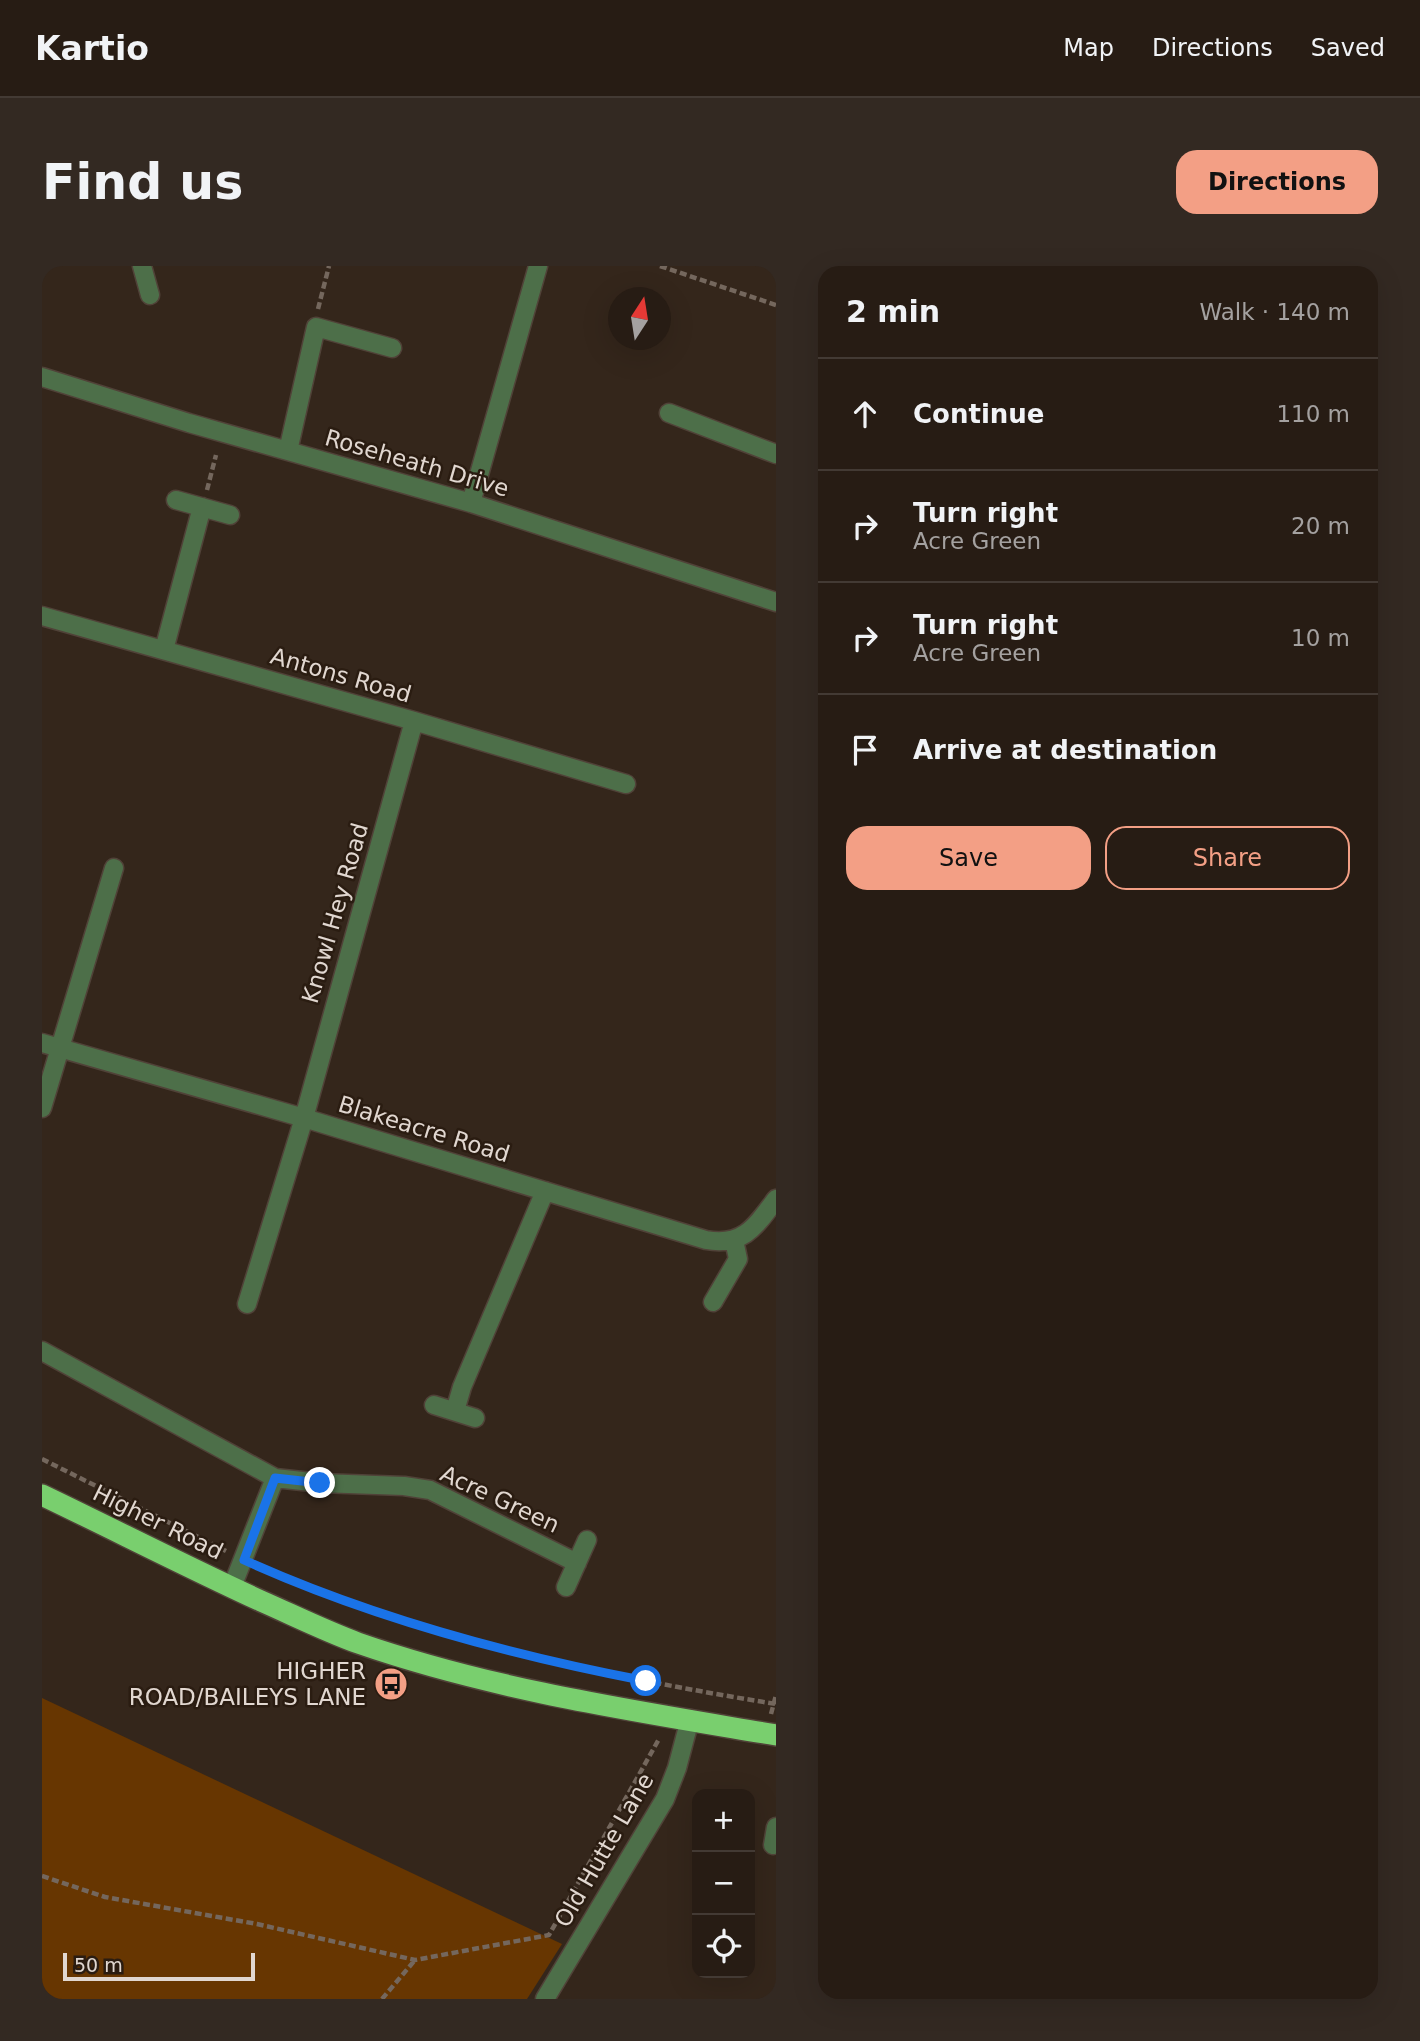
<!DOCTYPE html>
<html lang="en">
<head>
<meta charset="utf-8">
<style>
	body { margin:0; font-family:"DejaVu Sans",sans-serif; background:#332922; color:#f1f3f6 }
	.controls { position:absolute; right:21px; bottom:21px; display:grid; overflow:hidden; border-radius:14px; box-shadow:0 7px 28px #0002 }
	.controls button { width:63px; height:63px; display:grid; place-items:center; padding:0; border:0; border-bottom:2px solid #433a34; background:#271c14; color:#f1f3f6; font:35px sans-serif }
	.compass { position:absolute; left:566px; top:21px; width:63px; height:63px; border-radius:50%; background:#271c14; box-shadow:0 7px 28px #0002; rotate:12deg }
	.scale { position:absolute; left:21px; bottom:18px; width:192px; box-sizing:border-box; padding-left:7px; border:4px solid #e1d7d0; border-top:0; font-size:19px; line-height:24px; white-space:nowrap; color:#e1d7d0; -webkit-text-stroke:5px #2a1c11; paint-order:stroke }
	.stop { position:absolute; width:21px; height:21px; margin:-16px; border:5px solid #1a73e8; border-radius:50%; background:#fff }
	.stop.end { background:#1a73e8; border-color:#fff; box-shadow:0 2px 7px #0008 }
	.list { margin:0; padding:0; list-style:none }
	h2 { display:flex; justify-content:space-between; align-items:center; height:91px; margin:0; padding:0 28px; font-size:30px }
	h2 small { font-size:23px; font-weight:400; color:#a4a1a0 }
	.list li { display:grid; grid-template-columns:46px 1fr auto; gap:21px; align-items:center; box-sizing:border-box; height:112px; padding:0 28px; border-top:2px solid #433a34 }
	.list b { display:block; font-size:26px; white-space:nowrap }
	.list p { margin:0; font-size:23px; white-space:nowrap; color:#a4a1a0 }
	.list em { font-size:23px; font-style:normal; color:#a4a1a0 }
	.actions { display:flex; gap:14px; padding:21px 28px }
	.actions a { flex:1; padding:16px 0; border:2px solid #f39f85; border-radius:21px; text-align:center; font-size:24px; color:#f39f85 }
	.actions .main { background:#f39f85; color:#111 }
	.icon { flex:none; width:38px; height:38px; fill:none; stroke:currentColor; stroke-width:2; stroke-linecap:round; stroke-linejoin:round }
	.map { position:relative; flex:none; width:734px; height:1733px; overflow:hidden; border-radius:21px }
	header { display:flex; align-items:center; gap:42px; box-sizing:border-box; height:98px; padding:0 35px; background:#271c14; border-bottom:2px solid #433a34 }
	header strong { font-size:33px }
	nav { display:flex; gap:38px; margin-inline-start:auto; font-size:24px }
	.intro { display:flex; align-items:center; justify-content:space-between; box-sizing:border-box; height:168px; padding:0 42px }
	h1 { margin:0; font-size:49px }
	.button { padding:18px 32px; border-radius:21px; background:#f39f85; color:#111; font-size:24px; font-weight:700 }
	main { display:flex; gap:42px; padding:0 42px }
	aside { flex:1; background:#271c14; border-radius:21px; box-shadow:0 7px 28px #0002 }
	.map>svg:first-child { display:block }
	.green { fill:#673601 }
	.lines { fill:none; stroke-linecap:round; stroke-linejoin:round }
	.minor-casing { stroke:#504238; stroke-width:21 }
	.highway-casing { stroke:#504238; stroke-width:24 }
	.path { stroke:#74675d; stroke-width:4.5; stroke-dasharray:7 3.5; stroke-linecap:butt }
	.minor { stroke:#4d6f49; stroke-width:18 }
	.highway { stroke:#79cf6e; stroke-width:21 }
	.route { stroke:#1a73e8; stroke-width:9 }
	.labels { text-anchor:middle; stroke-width:5; stroke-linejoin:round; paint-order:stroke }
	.street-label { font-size:23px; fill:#e1d7d0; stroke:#2a1c11 }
	.poi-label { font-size:23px; fill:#e1d7d0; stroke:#2a1c11; text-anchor:end }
</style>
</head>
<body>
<header>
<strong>Kartio</strong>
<nav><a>Map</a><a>Directions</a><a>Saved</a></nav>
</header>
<div class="intro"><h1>Find us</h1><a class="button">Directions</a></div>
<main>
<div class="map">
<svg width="734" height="1733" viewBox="0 0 734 1733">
	<rect width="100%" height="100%" fill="#34261b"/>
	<path class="green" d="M 0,1432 L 520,1678 L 485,1733 L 0,1733 Z"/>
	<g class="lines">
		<defs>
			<path id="minor" d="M 100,0 L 108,29
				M 0,111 L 147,157 L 429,237 L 734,336
				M 627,147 L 734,188
				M 246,185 L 274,61 L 350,82
				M 134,234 L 188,249
				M 429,237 L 496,0
				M 0,350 L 372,455 L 584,518
				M 122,384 L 160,241
				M 0,777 L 262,852 L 664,974 C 701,981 714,960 734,933
				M 0,842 L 72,602
				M 671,1036 L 696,993 L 692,974
				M 205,1038 L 262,852 L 372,455
				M 0,1085 L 233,1212
				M 392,1139 L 433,1152
				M 413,1145 L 420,1121 L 503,925
				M 190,1321 L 233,1212 L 278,1217 L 362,1220 L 388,1224 L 535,1297
				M 524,1321 L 545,1274
				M 731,1579 L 734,1561
				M 503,1733 L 623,1533 L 635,1502 L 648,1453"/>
			<path id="highway" d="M 0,1229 C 73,1264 145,1301 219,1335 C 251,1349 283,1365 316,1377 C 451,1424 593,1445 734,1469"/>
		</defs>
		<use href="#minor" class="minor-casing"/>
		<use href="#highway" class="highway-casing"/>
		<path class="path" d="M 618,0 L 734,39
			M 276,43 L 287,0
			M 165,224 L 174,189
			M 0,1193 L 184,1285
			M 220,1302 C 249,1315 280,1325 310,1336 C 448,1385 590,1415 734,1438
			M 729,1448 L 734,1429
			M 0,1610 L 63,1631 L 215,1658 L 373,1694 L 507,1669 L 617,1473
			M 340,1733 L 373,1694"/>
		<use href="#minor" class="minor"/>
		<use href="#highway" class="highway"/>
	</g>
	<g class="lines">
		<path class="route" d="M 278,1217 L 233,1212 L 202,1294 C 328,1351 468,1389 604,1415"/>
	</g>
	<defs>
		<symbol id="bus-disc" viewBox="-11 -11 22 22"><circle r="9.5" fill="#f39f85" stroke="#2a1c11"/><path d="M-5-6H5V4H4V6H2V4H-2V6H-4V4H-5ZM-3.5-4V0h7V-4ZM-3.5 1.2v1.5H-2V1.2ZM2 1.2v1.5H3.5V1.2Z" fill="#111"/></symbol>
	</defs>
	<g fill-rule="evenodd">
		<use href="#bus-disc" x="330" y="1399" width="38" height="38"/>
	</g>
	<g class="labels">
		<g class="street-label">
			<text transform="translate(375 197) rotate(16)" y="8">Roseheath Drive</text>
			<text transform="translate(299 409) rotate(16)" y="8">Antons Road</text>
			<text transform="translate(293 647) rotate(-74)" y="8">Knowl Hey Road</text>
			<text transform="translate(382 863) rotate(17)" y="8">Blakeacre Road</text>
			<text transform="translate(458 1233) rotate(25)" y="8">Acre Green</text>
			<text transform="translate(116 1256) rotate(26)" y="8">Higher Road</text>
			<text transform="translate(562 1584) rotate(-60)" y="8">Old Hutte Lane</text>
		</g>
		<g class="poi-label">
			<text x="324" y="1413">HIGHER<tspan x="324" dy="26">ROAD/BAILEYS LANE</tspan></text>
		</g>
	</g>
</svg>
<div class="controls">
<button>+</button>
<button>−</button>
<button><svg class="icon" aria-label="locate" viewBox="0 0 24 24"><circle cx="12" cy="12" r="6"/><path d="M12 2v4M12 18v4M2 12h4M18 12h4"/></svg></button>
</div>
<svg class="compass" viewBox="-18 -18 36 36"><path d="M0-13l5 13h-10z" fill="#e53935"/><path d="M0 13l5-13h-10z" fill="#a4a1a0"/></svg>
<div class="scale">50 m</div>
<div class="stop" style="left:604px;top:1415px"></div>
<div class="stop end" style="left:278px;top:1217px"></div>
</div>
<aside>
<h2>2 min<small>Walk · 140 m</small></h2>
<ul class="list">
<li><svg class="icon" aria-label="ahead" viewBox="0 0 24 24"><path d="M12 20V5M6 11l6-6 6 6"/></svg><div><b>Continue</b></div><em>110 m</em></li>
<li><svg class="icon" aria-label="right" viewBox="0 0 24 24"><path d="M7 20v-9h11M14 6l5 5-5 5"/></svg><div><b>Turn right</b><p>Acre Green</p></div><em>20 m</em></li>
<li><svg class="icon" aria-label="right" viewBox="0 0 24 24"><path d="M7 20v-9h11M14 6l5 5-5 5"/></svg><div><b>Turn right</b><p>Acre Green</p></div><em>10 m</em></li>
<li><svg class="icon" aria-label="arrive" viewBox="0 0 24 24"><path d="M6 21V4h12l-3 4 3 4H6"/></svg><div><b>Arrive at destination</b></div></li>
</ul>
<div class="actions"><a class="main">Save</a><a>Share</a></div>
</aside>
</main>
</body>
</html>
